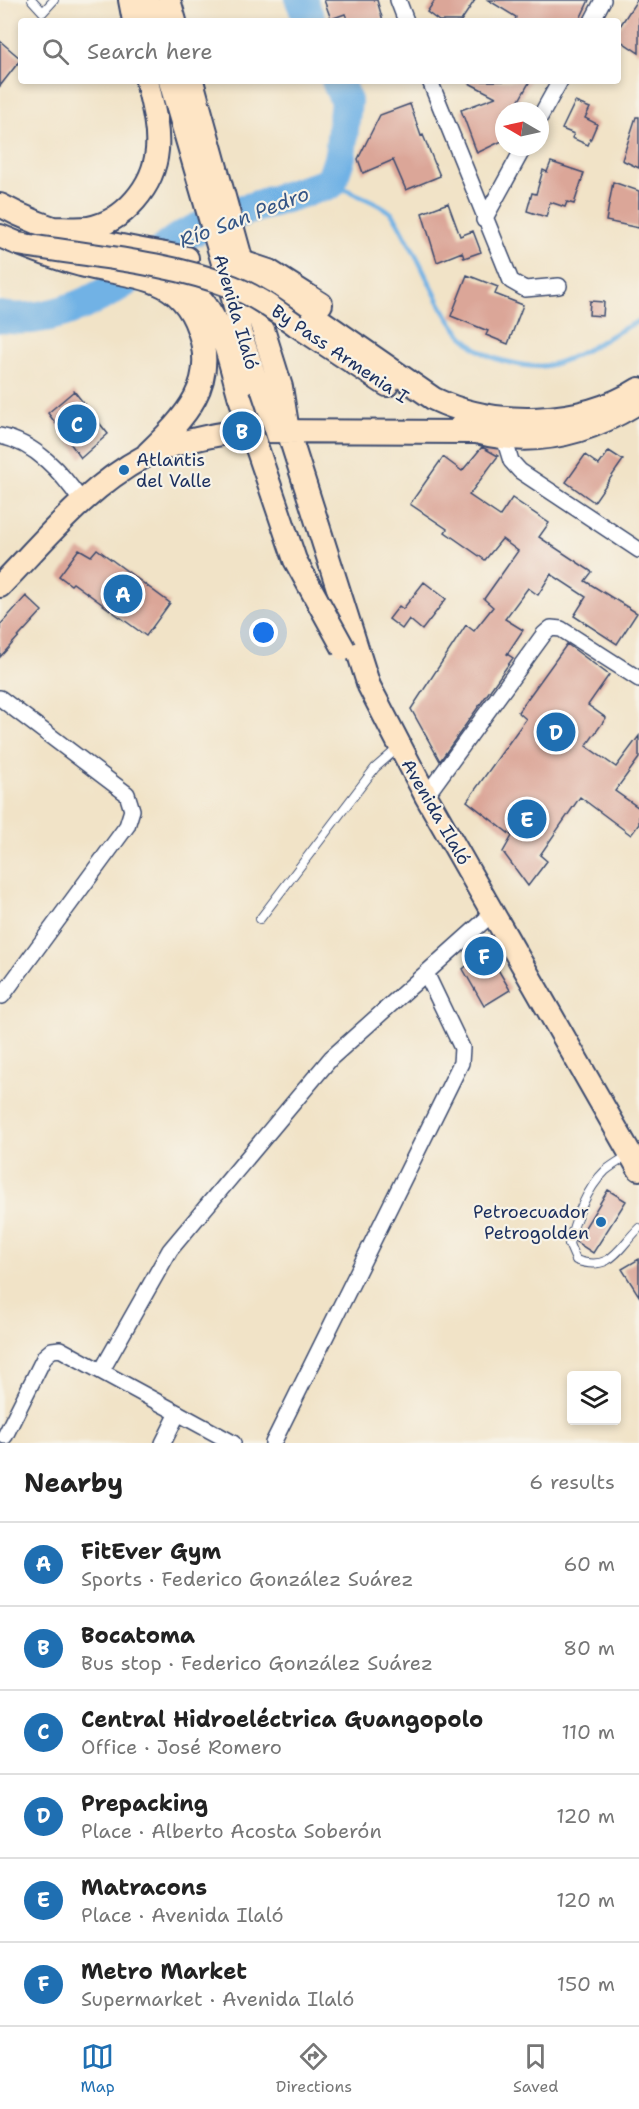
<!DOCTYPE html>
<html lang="en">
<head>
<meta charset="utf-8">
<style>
	body { margin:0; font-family:"Shantell Sans",sans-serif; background:#f2f2f2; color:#222 }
	.controls { position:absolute; right:18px; bottom:18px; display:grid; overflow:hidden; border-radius:6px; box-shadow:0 3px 9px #0003 }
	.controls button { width:54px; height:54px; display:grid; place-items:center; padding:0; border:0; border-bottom:2px solid #e0e0e0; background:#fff; color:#222; font:30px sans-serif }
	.compass { position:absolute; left:495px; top:102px; width:54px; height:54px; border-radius:50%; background:#fff; box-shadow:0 3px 9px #0003; rotate:279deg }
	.you { position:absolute; left:264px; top:633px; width:21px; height:21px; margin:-15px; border:4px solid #fff; border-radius:50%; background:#1a73e8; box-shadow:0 0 0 9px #1a73e833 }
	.badge { display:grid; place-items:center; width:39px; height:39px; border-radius:50%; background:#1f6fb2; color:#fff; font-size:20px; font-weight:700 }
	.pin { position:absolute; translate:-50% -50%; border:3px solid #fff; box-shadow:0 2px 6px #0006 }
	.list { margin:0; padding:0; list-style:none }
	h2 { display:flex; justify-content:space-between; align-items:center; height:78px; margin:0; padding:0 24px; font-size:26px }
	h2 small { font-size:20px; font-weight:400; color:#767676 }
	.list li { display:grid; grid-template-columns:39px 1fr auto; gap:18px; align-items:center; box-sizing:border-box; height:84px; padding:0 24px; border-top:2px solid #e0e0e0 }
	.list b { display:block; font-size:22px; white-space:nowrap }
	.list p { margin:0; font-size:20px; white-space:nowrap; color:#767676 }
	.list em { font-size:20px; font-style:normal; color:#767676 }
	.icon { flex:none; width:33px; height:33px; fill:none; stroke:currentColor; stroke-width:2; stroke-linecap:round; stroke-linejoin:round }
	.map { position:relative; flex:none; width:639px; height:1443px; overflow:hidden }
	.search { position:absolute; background:#fff; box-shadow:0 3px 9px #0003; left:18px; right:18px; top:18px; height:66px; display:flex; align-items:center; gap:15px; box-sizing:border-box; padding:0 21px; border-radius:6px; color:#767676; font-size:22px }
	.sheet { height:582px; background:#fff }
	nav { display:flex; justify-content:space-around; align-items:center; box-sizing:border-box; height:84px; border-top:2px solid #e0e0e0; background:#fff; font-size:16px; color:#767676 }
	nav a { display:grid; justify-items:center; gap:3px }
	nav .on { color:#1f6fb2 }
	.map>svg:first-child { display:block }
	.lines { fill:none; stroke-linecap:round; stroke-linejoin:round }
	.stream { stroke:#71b2e5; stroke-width:5 }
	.river { stroke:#71b2e5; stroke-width:32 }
	.building { fill:#dba698 }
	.lane-casing { stroke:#3b4a6e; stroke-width:10 }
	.street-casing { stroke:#3b4a6e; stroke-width:18 }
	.secondary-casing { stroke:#3b4a6e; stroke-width:26 }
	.lane { stroke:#fff; stroke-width:8 }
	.street { stroke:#fff; stroke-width:15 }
	.secondary { stroke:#fee5c5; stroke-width:22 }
	.secondary-bridge-casing { stroke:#3b4a6e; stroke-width:26; stroke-linecap:butt }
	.secondary-bridge { stroke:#fee5c5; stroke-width:22 }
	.poi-dot { fill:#1f6fb2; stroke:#f7f3e8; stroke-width:2 }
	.labels { text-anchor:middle; stroke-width:4.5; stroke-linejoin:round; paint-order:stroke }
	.street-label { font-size:18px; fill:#1b2f5e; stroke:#f7f3e8 }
	.poi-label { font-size:18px; fill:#1b2f5e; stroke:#f7f3e8; text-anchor:start }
	.water-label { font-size:20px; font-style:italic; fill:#355686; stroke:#f7f3e8 }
</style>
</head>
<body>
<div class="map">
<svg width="639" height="1443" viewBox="0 0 639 1443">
	<rect width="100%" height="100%" fill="#f7f3e8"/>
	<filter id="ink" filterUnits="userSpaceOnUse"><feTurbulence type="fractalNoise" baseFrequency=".0167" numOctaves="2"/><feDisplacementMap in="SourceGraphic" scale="12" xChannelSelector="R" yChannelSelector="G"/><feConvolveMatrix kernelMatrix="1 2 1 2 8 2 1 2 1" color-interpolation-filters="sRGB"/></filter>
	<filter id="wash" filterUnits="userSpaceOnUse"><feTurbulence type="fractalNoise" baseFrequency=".008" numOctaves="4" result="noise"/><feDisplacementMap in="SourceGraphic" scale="24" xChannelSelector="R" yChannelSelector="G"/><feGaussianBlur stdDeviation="1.35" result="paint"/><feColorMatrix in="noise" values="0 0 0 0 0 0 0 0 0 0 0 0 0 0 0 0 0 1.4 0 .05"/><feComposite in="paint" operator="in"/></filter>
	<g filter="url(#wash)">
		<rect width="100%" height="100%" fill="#f1e3c7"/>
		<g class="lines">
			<path class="stream" d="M 347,190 C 361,197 380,203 391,213 C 398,219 403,233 408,241 C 435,286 450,351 508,362 C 520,365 537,368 549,365 C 581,358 609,334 639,321"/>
			<path class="river" d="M 301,0 L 310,21
				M 0,317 C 51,325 100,300 140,271 C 154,260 167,244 183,236 C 228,213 283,198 331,183 L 340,156 L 346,101 L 337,81"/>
		</g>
		<g id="blocks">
			<path class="building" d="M 324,0 L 377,0 L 383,21 L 348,21 L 345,14 L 331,19 Z
				M 435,0 L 475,0 L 461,21 L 439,21 L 427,12 Z
				M 488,0 L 589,0 L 579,21 L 515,21 L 516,17 Z
				M 637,0 L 639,0 L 639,53 L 618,39 L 618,29 Z
				M 0,41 L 21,59 L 0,86 Z
				M 465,81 L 530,81 L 513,111 L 504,111 L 504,140 L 477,153 L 461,110 L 496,97 Z
				M 575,102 L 590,108 L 585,118 L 597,124 L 588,145 L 572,138 L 574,134 L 562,129 Z
				M 410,104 L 421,136 L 423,135 L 440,176 L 406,190 L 393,160 L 363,173 L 358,159 L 380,115 Z
				M 636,117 L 639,117 L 639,168 L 622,160 Z
				M 551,162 L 584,173 L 574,204 L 567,202 L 565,207 L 550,202 L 546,217 L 527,211 L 532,193 L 536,194 L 543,170 L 547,172 Z
				M 613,182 L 639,191 L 639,228 L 606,221 Z
				M 448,203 L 460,236 L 473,231 L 481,252 L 464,258 L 462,252 L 437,262 L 422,213 Z
				M 467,275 L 498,287 L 495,294 L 523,305 L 508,344 L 486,335 L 488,331 L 451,316 Z
				M 590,301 L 604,302 L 603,316 L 589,315 Z
				M 74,391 L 108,434 L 81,458 L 48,413 Z
				M 482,447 L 498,456 L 469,495 L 500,516 L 512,498 L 549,523 L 539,537 L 592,572 L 585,581 L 637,613 L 617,644 L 574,616 L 586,597 L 551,574 L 538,595 L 528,588 L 505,619 L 523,630 L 507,654 L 513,658 L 440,761 L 411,709 L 466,625 L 474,631 L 493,607 L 484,599 L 518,551 L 502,539 L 485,560 L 445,532 L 447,529 L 410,504 L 443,457 L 462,471 Z
				M 609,451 L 623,460 L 594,502 L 566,482 L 585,455 L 599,465 Z
				M 79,549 L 91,556 L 97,549 L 170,603 L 146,636 L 73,583 L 71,585 L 59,576 Z
				M 424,582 L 446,599 L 422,630 L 409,619 L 402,629 L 389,619 L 399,606 L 403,609 Z
				M 26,596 L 42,611 L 0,657 L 0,625 Z
				M 567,644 L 609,675 L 588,705 L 606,718 L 586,746 L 616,767 L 639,736 L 639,758 L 615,791 L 639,808 L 639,824 L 631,835 L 580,797 L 540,855 L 547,861 L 528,886 L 503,852 L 512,836 L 467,801 L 526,719 L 518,712 Z
				M 486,949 L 510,990 L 484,1006 L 463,969 Z
				M 608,1190 L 626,1201 L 593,1253 L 576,1242 Z
				M 639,1259 L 639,1296 L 622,1269 Z"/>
		</g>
	</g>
	<g filter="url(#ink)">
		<use href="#blocks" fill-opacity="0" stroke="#3b4a6e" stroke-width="1.5"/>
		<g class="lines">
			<defs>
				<path id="lane" d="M 32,0 L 43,12 L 54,0
					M 260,919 L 375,768 L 398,748
					M 629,1155 C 621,1160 612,1165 605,1171 C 587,1188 574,1221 569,1244 L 576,1260 C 611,1273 618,1248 639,1228"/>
				<path id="street" d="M 398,0 L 406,21
					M 592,21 L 603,0
					M 430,81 L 511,281 L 525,289 L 559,286
					M 540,117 L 560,81
					M 484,220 L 524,147
					M 0,436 C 36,443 62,473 82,502
					M 504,438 L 511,461 L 520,471 L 639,550
					M 0,698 L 127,794 L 132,810 L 127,826 L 2,996
					M 426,796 L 544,634 L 551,628 L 561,629 L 639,679
					M 426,973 L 494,912
					M 102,1370 L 170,1250 L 331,1058 L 426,973 L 462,1048 L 461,1063 L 273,1443
					M 5,1436 L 45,1356 L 52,1350 L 60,1349 L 233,1443
					M 163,1443 L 178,1413"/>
				<path id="secondary" d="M 130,0 L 134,21
					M 147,0 L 153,21
					M 169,0 L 175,21
					M 170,81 L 232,294 L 241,335 L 265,408 L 288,431
					M 192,81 L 242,262 L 281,387 L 288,431 L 369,686 L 426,796 L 639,1169
					M 0,205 C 60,238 121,246 187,258
					M 50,228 C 63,228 75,229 88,228 C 124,222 154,186 157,150 C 159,128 152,103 147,81
					M 0,236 C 26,247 54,258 81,265 C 105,272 134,273 157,283 C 177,291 191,308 198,328 C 219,384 185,417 148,453
					M 242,262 L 269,271 L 321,304
					M 256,283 L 304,309 L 434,399 C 495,428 581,426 639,389
					M 190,289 C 221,312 229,360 239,395
					M 296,325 L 387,385
					M 460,427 C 521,449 580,438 634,405
					M 0,586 C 44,541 87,487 144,457 C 166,444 216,434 242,431 L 473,432"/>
			</defs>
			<use href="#lane" class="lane-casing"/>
			<use href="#street" class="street-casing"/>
			<use href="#secondary" class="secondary-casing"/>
			<use href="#lane" class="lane"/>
			<use href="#street" class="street"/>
			<use href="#secondary" class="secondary"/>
			<defs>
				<path id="secondary-bridge" d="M 18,244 C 89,256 166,261 233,287 C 256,296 276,311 296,325
					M 239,395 L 295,560 L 344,649"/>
			</defs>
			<use href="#secondary-bridge" class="secondary-bridge-casing"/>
			<use href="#secondary-bridge" class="secondary-bridge"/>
		</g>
	</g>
	<g class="poi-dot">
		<circle cx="124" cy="470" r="6"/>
		<circle cx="601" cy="1222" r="6"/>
	</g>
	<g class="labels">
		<g class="street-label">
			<text transform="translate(236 312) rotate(74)" y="6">Avenida Ilaló</text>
			<text transform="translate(340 354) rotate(34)" y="6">By Pass Armenia I</text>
			<text transform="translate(436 812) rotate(60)" y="6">Avenida Ilaló</text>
		</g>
		<g class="poi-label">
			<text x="136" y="466">Atlantis<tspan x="136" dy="21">del Valle</tspan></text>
			<text x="589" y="1218" text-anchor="end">Petroecuador<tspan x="589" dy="21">Petrogolden</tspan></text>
		</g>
		<g class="water-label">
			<text transform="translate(244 217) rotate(-21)" y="7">Río San Pedro</text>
		</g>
	</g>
</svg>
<div class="controls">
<button><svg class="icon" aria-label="layers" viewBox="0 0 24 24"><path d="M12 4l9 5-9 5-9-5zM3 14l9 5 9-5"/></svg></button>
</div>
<svg class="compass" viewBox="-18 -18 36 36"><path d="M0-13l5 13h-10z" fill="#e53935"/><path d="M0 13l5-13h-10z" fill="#767676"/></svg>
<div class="you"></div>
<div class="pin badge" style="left:123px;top:594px">A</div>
<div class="pin badge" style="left:242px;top:431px">B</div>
<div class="pin badge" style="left:77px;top:424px">C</div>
<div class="pin badge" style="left:556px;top:732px">D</div>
<div class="pin badge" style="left:527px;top:819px">E</div>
<div class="pin badge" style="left:484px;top:956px">F</div>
<div class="search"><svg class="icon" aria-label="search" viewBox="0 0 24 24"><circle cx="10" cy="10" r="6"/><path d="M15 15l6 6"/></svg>Search here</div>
</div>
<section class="sheet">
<h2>Nearby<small>6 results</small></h2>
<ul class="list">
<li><span class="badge">A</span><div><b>FitEver Gym</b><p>Sports · Federico González Suárez</p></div><em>60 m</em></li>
<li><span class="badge">B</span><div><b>Bocatoma</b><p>Bus stop · Federico González Suárez</p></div><em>80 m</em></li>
<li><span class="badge">C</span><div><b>Central Hidroeléctrica Guangopolo</b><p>Office · José Romero</p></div><em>110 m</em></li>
<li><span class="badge">D</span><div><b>Prepacking</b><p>Place · Alberto Acosta Soberón</p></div><em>120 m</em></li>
<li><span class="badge">E</span><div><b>Matracons</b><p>Place · Avenida Ilaló</p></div><em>120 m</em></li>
<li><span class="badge">F</span><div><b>Metro Market</b><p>Supermarket · Avenida Ilaló</p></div><em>150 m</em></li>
</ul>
</section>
<nav>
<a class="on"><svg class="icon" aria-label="map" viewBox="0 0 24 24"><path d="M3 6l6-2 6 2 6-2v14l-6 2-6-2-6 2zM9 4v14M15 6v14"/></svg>Map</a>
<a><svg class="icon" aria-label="directions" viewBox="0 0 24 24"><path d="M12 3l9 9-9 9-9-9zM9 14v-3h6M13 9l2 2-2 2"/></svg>Directions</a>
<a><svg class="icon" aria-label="saved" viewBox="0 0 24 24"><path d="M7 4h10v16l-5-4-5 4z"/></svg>Saved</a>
</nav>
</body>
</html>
